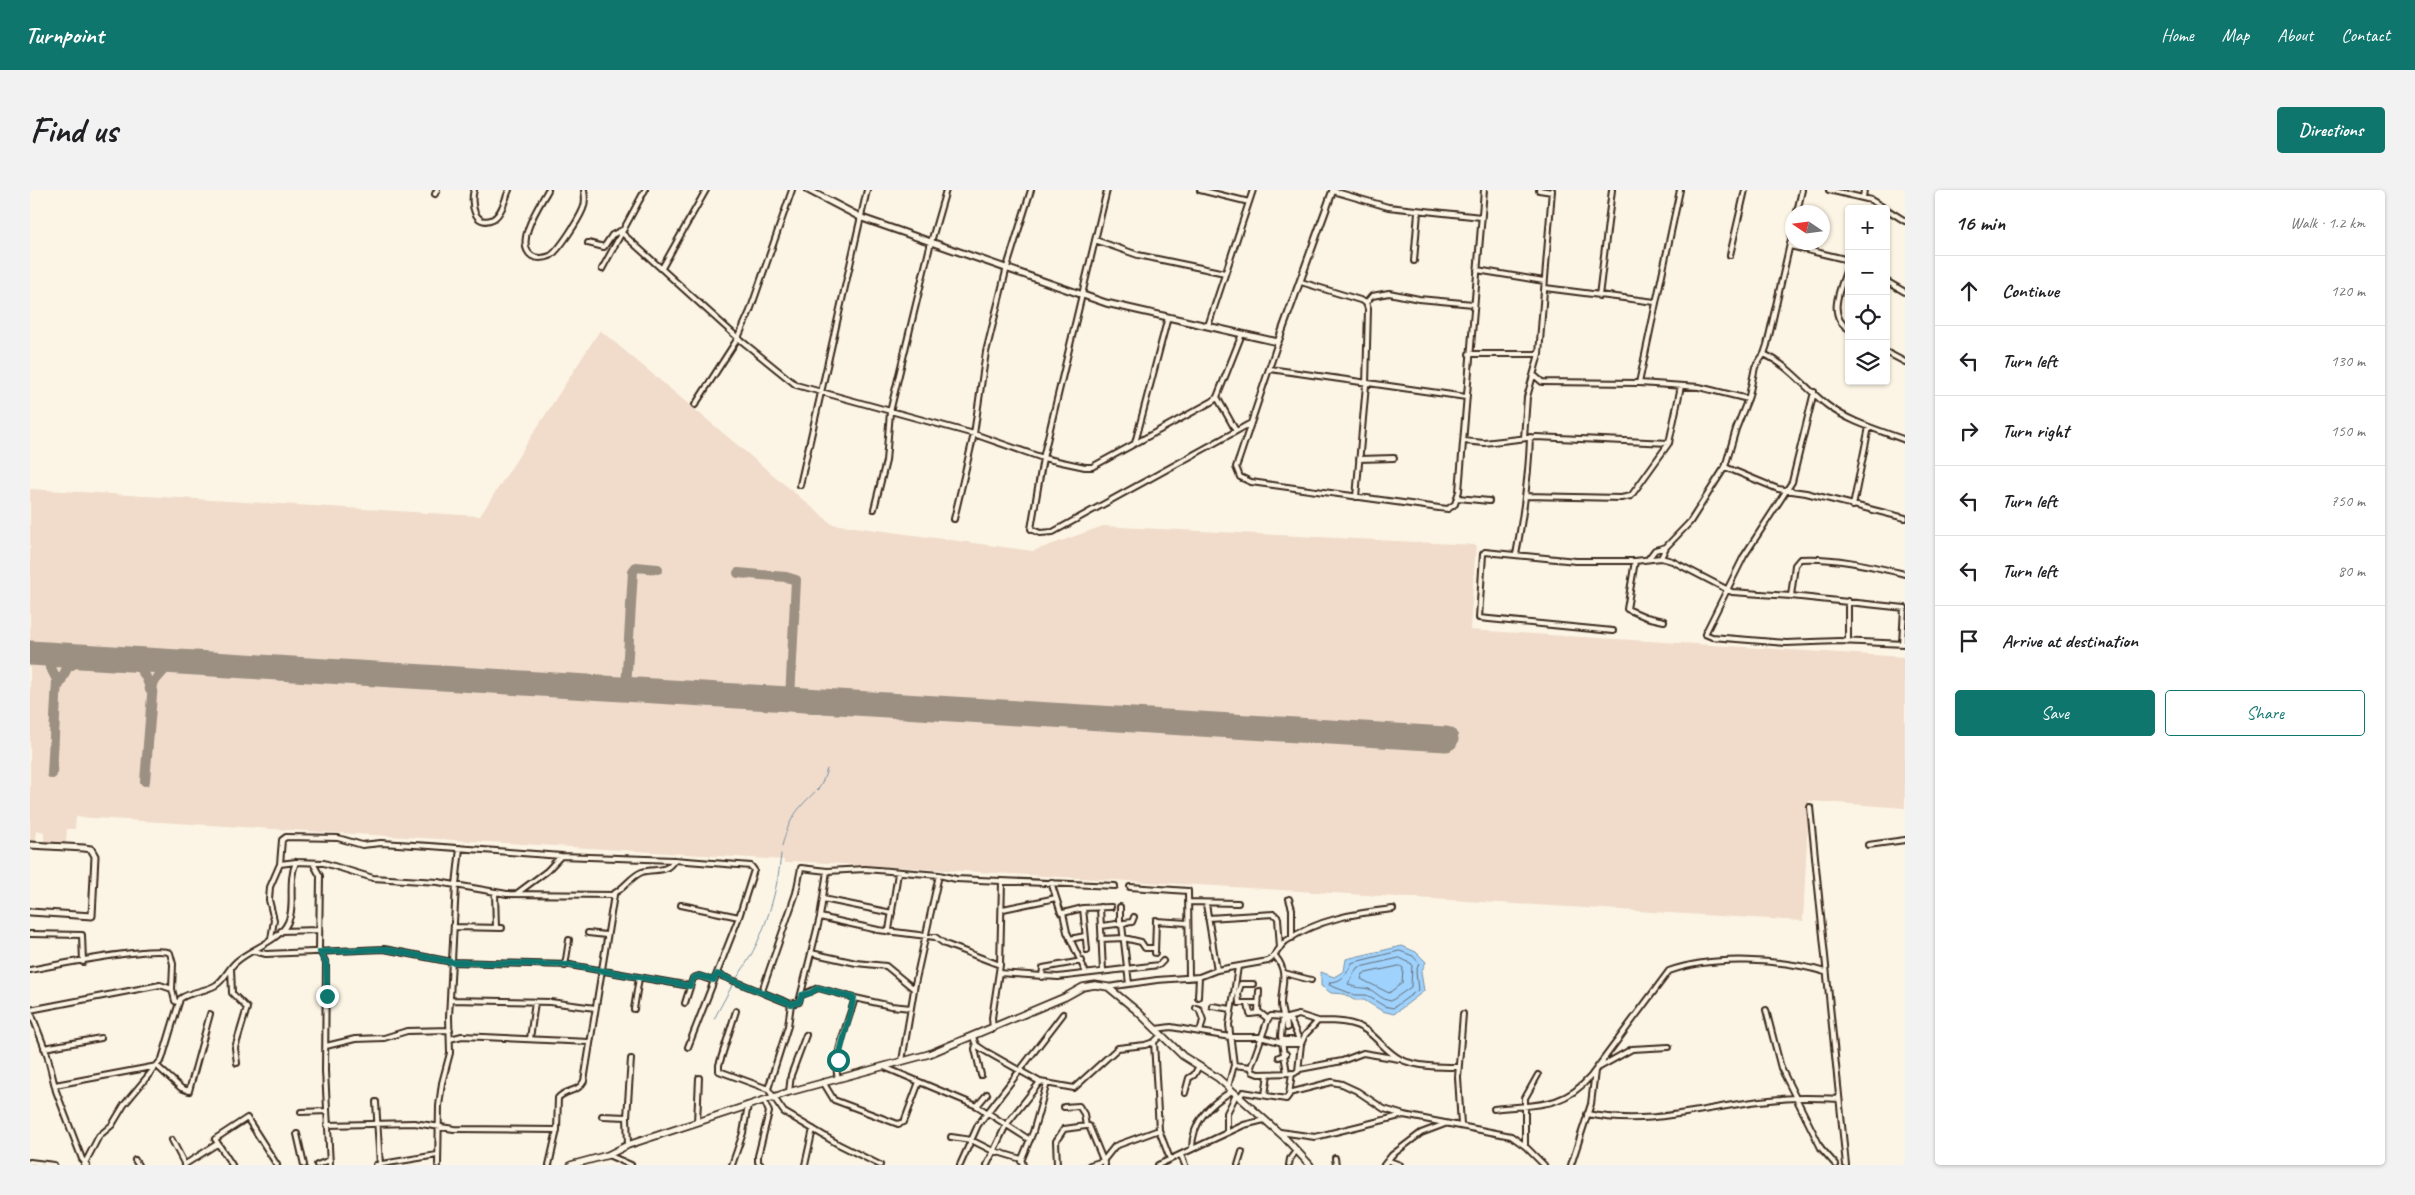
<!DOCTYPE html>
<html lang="en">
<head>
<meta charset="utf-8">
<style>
	body { margin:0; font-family:Caveat,sans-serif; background:#f2f2f2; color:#202124 }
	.controls { position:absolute; right:15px; top:15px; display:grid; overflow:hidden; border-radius:5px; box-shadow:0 1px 4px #0004 }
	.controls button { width:45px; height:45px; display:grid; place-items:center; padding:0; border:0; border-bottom:1px solid #e0e0e0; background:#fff; color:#202124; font:25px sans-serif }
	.compass { position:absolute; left:1755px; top:15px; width:45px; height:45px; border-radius:50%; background:#fff; box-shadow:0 1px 4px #0004; rotate:283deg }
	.stop { position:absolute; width:15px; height:15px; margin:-11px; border:4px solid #0f766e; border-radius:50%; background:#fff }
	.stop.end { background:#0f766e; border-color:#fff; box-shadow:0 1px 5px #0008 }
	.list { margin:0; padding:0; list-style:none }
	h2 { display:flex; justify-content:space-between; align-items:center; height:65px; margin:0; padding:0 20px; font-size:21px }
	h2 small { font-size:16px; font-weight:400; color:#757577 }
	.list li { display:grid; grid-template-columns:32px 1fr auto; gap:15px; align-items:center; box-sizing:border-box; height:70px; padding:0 20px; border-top:1px solid #e0e0e0 }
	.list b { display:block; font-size:19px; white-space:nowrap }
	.list em { font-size:16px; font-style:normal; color:#757577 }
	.actions { display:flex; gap:10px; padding:15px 20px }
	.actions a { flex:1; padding:11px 0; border:1px solid #0f766e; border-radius:5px; text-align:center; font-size:18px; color:#0f766e }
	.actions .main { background:#0f766e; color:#fff }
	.icon { flex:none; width:28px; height:28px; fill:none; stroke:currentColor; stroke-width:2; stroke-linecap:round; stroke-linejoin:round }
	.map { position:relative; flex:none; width:1875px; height:975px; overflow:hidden; border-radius:5px }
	header { display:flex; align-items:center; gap:30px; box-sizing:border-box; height:70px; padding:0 25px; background:#0f766e; color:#fff }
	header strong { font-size:24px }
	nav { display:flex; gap:28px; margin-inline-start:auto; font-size:18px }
	.intro { display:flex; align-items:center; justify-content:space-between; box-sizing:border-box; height:120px; padding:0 30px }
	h1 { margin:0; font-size:35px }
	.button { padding:12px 22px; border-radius:5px; background:#0f766e; color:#fff; font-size:18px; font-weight:700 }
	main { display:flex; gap:30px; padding:0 30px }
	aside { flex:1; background:#fff; border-radius:5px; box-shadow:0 1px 4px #0004 }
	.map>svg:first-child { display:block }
	.built { fill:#f1dccb }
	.water { fill:#9fd2fc; stroke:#778fa3 }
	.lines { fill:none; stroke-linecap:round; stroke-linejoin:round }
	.shore { stroke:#636d77; stroke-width:1 }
	.stream { stroke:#778fa3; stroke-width:1 }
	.taxiway { stroke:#9c9082; stroke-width:10 }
	.runway { stroke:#9c9082; stroke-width:25 }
	.minor-casing { stroke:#3b2a1e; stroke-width:8 }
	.tertiary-casing { stroke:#3b2a1e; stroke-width:9 }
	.secondary-casing { stroke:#3b2a1e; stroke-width:9 }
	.minor { stroke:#fcf5e5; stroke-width:4 }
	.tertiary { stroke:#fcf5e5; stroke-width:5 }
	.secondary { stroke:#fcf5e5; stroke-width:5.5 }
	.route { stroke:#0f766e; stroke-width:6 }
</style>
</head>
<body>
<header>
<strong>Turnpoint</strong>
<nav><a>Home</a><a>Map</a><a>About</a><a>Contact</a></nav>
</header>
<div class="intro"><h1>Find us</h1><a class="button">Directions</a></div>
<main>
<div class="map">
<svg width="1875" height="975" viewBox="0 0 1875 975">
	<rect width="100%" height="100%" fill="#fcf5e5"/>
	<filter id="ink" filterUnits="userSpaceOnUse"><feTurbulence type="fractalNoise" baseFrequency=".02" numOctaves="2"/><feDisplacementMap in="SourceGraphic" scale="10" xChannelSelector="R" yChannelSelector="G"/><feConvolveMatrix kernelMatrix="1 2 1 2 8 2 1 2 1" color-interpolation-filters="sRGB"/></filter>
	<g filter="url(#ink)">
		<path class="built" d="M 570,140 L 802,334 L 1003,361 L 1073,336 L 1446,355 L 1440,440 L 1875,467 L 1875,618 L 1779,611 L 1773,731 L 762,671 L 761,673 L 754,673 L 754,670 L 46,627 L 45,639 L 37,639 L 36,653 L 14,652 L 14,642 L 7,640 L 6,651 L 0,651 L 0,299 L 450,326 Z"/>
		<path class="water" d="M 1372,756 L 1386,762 L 1396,772 L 1391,782 L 1394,801 L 1364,824 L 1352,821 L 1334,810 L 1324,810 L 1314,804 L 1301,803 L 1291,796 L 1291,782 L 1304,787 L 1314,781 L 1316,769 Z"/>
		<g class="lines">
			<path class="shore" d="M 1370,761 L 1383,766 L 1389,773 L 1386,782 L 1388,800 L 1363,818 L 1354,816 L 1336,805 L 1325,805 L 1299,795 L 1300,792 C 1313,792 1317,783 1322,773 Z
				M 1370,768 L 1382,774 L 1381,797 L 1361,811 C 1352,810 1347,803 1339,799 C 1331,797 1326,799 1318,794 L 1327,778 Z
				M 1370,776 L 1373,778 L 1372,793 L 1359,803 L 1331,789 L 1333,784 Z"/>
			<path class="stream" d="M 752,656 C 759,628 767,619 787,600 C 792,596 795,585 797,579
				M 706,789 C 732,753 747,708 751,664
				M 684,829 L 704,792"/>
			<path class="taxiway" d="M 708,383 L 756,387 L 766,390 L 760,509
				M 0,464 L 18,472 L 27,490 L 22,584
				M 96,469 C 109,474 118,486 120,500
				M 29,495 L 37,478 L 54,467
				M 596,499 L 603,381 L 606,377 L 628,379
				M 115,591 L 123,493 L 136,478 L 155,472"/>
			<path class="runway" d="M 0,463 L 1416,549"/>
			<defs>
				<path id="minor" d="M 444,0 C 440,12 444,38 463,29 C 472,24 475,9 479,0
					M 518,0 C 511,13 483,53 502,66 C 507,69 515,68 520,66 C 529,61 549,29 553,19 C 556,13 555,6 554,0
					M 1077,0 L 1013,268 L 1001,339 L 1010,343 L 1023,342 L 1221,233
					M 1170,0 L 1219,12
					M 1509,0 L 1522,2
					M 1799,0 L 1841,10 L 1856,19
					M 1303,1 L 1358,17 L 1451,27
					M 405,4 L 407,0
					M 1833,8 L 1834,0
					M 1856,19 L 1875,31
					M 1767,22 L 1772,0
					M 592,43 L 708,148 L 766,195 L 944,244 L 1013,268 L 1055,277 L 1062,277 L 1183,211 L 1187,207 L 1212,144
					M 1762,45 L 1737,155 L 1734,164 L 1725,177 L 1719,206 L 1706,239 L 1695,277 L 1748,299 L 1776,303 L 1875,328
					M 1065,50 L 1108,65 L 1195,83
					M 558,53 L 574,57 L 582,45 L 594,39
					M 1760,56 L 1819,70
					M 1700,65 L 1715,0
					M 1384,71 L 1388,22
					M 1819,73 C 1812,95 1795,125 1819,139
					M 632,78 L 676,0
					M 572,79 L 615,0
					M 1447,80 L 1514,91
					M 1856,91 L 1875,102
					M 1271,92 L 1330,110 L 1336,113 L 1338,119 L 1336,195 L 1326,307
					M 1515,98 L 1625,112
					M 1569,106 L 1582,0
					M 1336,113 L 1342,106 L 1359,103 L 1389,109 L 1443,114
					M 1178,136 L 1223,0
					M 1248,152 L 1209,269 L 1206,277 L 1210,287 L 1221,292 L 1409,318 L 1418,319 L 1425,314 L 1429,301 L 1454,0
					M 1856,162 L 1875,172
					M 1439,164 L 1509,164
					M 1734,164 C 1760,176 1775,198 1797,215 C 1819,232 1849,240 1875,250
					M 1240,179 L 1436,207
					M 1505,186 L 1512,192 L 1609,193 L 1669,197 L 1718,209
					M 1609,193 L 1650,0
					M 1784,202 L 1762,292 L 1714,366 L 1675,444 L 1682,447 L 1756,453 L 1809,451 L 1875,454
					M 1187,207 L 1206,241
					M 665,215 L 708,148 L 720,121 L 762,0
					M 1494,248 L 1497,207 L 1509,164 L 1522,0
					M 1434,251 L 1454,253 L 1506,247 L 1639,253 L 1651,196
					M 1105,253 L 1138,127
					M 1329,269 L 1364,268
					M 770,295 L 837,0
					M 1496,306 L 1591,308 L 1601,306 L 1639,253
					M 1428,308 L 1459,311
					M 1823,316 L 1839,237
					M 844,319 L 856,271 L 860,222 L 901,52 L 916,0
					M 924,329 L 944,244 L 956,162 L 977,77 L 1001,0
					M 1486,365 C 1493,326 1499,287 1500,247
					M 1619,368 L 1625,360 L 1636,357
					M 1631,368 L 1636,357 L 1660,332 L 1695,277
					M 1605,371 L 1597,419 L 1616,427 L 1634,431
					M 1761,406 L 1765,375 L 1770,369 C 1805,367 1841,376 1875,384
					M 1818,411 L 1818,452
					M 1583,441 L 1449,428 L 1453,364 L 1455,362 L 1546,371 L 1605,371 L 1631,368 L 1642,371 L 1702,402 L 1761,406 L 1875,418
					M 1872,454 L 1874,418
					M 1780,617 L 1816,975
					M 1838,655 L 1875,650
					M 283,673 L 290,686 L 289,759 L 296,773 L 295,881 L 300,975
					M 250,674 L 266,672 L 294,673 L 343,688 L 408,692 L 477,704 L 584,705 L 554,891 C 548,903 536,899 528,908 L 527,940 L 519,975
					M 1021,692 L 1031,723 L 1033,723 L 1037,742 L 1056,783
					M 1100,697 L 1158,701 L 1159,788
					M 465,702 L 466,738
					M 486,704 L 517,681 L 531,666
					M 583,704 C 594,699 601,686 612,682 C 625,678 636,684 644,670
					M 793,709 L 862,723
					M 1259,709 L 1262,719 L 1262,748
					M 1158,712 L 1208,713
					M 1176,714 L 1187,780
					M 651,715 L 709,727
					M 1070,717 L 1073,781
					M 1090,717 L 1090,735
					M 973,719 L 1026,708
					M 1033,723 L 1053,718
					M 790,727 L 848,740 L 905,747 L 915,754 L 970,775 L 962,828 L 963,839
					M 1178,728 L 1244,724 L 1248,728 L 1250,758
					M 1126,731 L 1158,733
					M 1092,735 L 1099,794
					M 1071,736 L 1102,732 L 1104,727
					M 424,737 L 472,738
					M 859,740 L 868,683
					M 251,741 L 289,740
					M 558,743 L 576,745
					M 0,744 L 52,745 L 53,772
					M 241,749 L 244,730 L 239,710 L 240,697 L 250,674 L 252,650 L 256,647 L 308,648 L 332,655 L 351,653 L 400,656 L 531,666 L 644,670 L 721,676 L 724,680 L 709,727 L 658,857
					M 1040,749 L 1055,746
					M 1071,749 L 1094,748 L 1111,752 L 1115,758 L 1125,758
					M 1057,760 L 1053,718 L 1081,717
					M 224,761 L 236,764 L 354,759 L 422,772 L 540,775 L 660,796
					M 781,763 L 826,773 L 856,776 L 884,799
					M 1125,763 L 1126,730
					M 1246,767 C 1259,783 1251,796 1251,815 C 1251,819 1253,822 1253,827 L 1261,831 L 1271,854 L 1253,854
					M 970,775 L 972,692
					M 535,776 L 539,750
					M 201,778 L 202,803 L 217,818 L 205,858 L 207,873
					M 0,780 C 20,776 128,755 140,763 L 143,774 L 142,799
					M 969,783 L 1028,787 L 1129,775 L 1133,771
					M 1254,783 L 1281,790
					M 687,784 L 761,814 L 769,812 L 790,727 L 797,681
					M 1012,787 L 1013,778 L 1052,771
					M 1223,794 L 1211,794 L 1208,803 L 1209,813 L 1228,813
					M 1078,797 L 1127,790 L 1169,787 L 1187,780 L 1238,771 C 1247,766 1248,757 1256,751 C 1288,729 1326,723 1363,719
					M 732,801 L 766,703 L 771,678 L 797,681 L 835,679 L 909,685 L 926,689 L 1085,696
					M 1229,801 L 1228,821 L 1238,829
					M 772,805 L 788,798 L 825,808 C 820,827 801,871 808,888
					M 1168,807 L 1169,787
					M 825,808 L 861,816 L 881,818
					M 420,810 L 520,812 L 565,818
					M 655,813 L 663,788 L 669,786 L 684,791
					M 1218,814 L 1220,824 L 1229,823
					M 1182,816 L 1201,819
					M 1166,818 L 1169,819 L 1173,830 L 1170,842
					M 604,819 L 609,788
					M 1736,820 L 1751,878 L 1791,958 L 1806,975
					M 706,821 L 689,875 L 689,881 L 738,899 L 754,922 L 808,954 L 850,975
					M 1256,828 L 1257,838
					M 1257,828 L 1269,825 L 1288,831
					M 1126,839 L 1141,837 L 1200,847 L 1230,847 L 1253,853
					M 943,847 L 946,855 L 955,861 L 1010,892 L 1044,898 L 1088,858 L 1115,855 L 1124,852 L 1131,845
					M 420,849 L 432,846 L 559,852
					M 500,849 L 505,812
					M 1252,850 L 1270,850
					M 1124,852 L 1129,940 L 1140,969
					M 946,855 L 945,859 L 951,885
					M 296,856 L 325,849 L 354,848 L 377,841 L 420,840
					M 14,858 L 71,848
					M 1249,867 L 1256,864
					M 872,871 L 885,794 L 909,685
					M 1204,875 L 1221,877 L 1238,829 L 1241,826 L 1253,827 L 1251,846 L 1257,883
					M 854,877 L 947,916 L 1000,950
					M 1221,877 L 1223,882 L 1228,884 L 1265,883 L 1270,879 L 1312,871 L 1333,863 L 1369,869
					M 1568,878 L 1602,859 L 1639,857
					M 1268,881 L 1271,854 L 1275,845 L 1288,831 C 1305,831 1324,831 1337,841 C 1349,850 1357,862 1370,869 C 1386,877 1411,877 1428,877
					M 793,892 L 804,910 L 868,934 L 874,932 L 889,892
					M 25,895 L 127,876 L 151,898 L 159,901 L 180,824
					M 1198,897 L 1204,875 L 1199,835 L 1208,777
					M 738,899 L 758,836 L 761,814
					M 759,902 L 761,885 L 776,845
					M 1155,903 L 1159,888 L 1164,885 L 1169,876
					M 1259,903 L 1302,892 L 1312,894 L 1327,901 L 1354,919 L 1374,925
					M 1235,905 L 1238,884
					M 1209,908 L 1213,902 L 1256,909 L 1259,905 L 1262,883
					M 346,912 L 350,975
					M 947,916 L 957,904
					M 1034,917 L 1049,916 L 1054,924 L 1056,936
					M 1464,919 C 1503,914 1532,920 1561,886 L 1639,781 C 1684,765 1750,769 1795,782
					M 271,922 L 297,921
					M 1557,924 C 1627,938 1683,913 1751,909 C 1770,907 1790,908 1809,909
					M 572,926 L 597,927
					M 667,932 L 669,888
					M 297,935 L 384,933 L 424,939 L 527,940
					M 1431,935 L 1428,887 L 1433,824
					M 1250,942 L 1285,947 L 1374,925 L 1481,946 L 1495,956 L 1514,975
					M 1197,943 L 1197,923 L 1206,905
					M 267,944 L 274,975
					M 921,947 L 941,950 L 961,960 L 991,969 L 993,975
					M 142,950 L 155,975
					M 598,955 L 597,927 L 601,869
					M 1495,956 L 1495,908 L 1508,885
					M 1162,959 C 1162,931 1180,914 1202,901
					M 578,965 L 601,975
					M 1151,965 L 1155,975
					M 1305,968 L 1306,975
					M 105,970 L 108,975
					M 991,971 L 1003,942 L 1017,893
					M 1359,971 L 1370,975
					M 0,972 L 24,975
					M 54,975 L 69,946 L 82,935 L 94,915 L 132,869 L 150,809 C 160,801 175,802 186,795 C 195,789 198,779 206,772 C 221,758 249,752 258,732 C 266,716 257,693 266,672
					M 57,975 L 52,969 L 26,901 L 17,864 L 0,820 L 130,795 L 142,799 L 145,811 L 149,813
					M 154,975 L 187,954
					M 202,975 L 185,949 L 217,928 L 247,975
					M 287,975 L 300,970
					M 346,975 L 407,965
					M 408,975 L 409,916 L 412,893 L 420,863 L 419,827 L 426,695 L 430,658
					M 702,975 L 713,943 L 718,915
					M 731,975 L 728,972 L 728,966 L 739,922 L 734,910
					M 775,975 L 783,939
					M 930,975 L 948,935 L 1033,824
					M 957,975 L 976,935 L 1010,892
					M 1027,975 L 1026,951 L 1034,939 L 1056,936 L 1059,936 L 1075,975
					M 1060,975 L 1073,971 L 1085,956 L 1129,940
					M 1128,975 L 1214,935 L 1234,930
					M 1208,975 L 1212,962
					M 1259,975 L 1260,969 L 1266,961
					M 1354,975 L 1362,965 L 1391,943 L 1415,934
					M 1541,975 L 1561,914 L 1565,881"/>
				<path id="tertiary" d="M 778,0 L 832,28 L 1076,113 L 1248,152 L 1303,0
					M 0,655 L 54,658 L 61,659 L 65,666 L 62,726 L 0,722"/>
				<path id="secondary" d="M 541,975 L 578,965 L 598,955 L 759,902 L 899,864 L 1035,807 L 1053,797 L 1065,795 L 1078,797 L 1107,821 L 1153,866 L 1188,888 L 1254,947 L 1280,975"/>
			</defs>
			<use href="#minor" class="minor-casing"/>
			<use href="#tertiary" class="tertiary-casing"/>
			<use href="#secondary" class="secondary-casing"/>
			<use href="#minor" class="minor"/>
			<use href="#tertiary" class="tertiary"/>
			<use href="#secondary" class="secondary"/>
		</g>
	</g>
	<g class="lines" filter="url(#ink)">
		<path class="route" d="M 297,806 L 296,773 L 290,762 L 354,759 L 422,772 L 540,775 L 660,796 L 663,788 L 669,786 L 684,790 L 687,784 L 761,814 L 769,812 L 772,805 L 780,803 L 788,798 L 824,808 L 808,870"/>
	</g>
</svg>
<div class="controls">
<button>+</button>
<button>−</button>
<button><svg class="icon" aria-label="locate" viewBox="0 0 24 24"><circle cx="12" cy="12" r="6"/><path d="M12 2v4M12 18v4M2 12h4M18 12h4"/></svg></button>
<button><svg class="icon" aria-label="layers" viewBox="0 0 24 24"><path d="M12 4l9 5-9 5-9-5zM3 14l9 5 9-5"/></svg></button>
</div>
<svg class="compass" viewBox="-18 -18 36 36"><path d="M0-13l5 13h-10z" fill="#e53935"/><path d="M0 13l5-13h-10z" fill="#757577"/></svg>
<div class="stop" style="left:808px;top:870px"></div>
<div class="stop end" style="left:297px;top:806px"></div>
</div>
<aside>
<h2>16 min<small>Walk · 1.2 km</small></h2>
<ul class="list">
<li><svg class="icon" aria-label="ahead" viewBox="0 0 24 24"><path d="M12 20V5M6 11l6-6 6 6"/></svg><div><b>Continue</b></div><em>120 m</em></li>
<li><svg class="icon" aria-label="left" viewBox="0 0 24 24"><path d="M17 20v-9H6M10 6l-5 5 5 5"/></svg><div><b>Turn left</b></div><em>130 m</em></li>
<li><svg class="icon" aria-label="right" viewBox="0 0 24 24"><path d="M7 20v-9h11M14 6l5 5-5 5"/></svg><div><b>Turn right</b></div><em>150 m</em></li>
<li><svg class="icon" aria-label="left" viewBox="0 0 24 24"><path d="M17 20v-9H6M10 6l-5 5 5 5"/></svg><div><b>Turn left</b></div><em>750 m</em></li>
<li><svg class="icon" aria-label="left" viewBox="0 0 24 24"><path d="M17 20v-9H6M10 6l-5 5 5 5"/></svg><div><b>Turn left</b></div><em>80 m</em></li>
<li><svg class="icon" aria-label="arrive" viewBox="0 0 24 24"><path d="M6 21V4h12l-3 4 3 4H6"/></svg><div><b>Arrive at destination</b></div></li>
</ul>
<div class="actions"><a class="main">Save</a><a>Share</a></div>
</aside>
</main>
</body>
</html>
